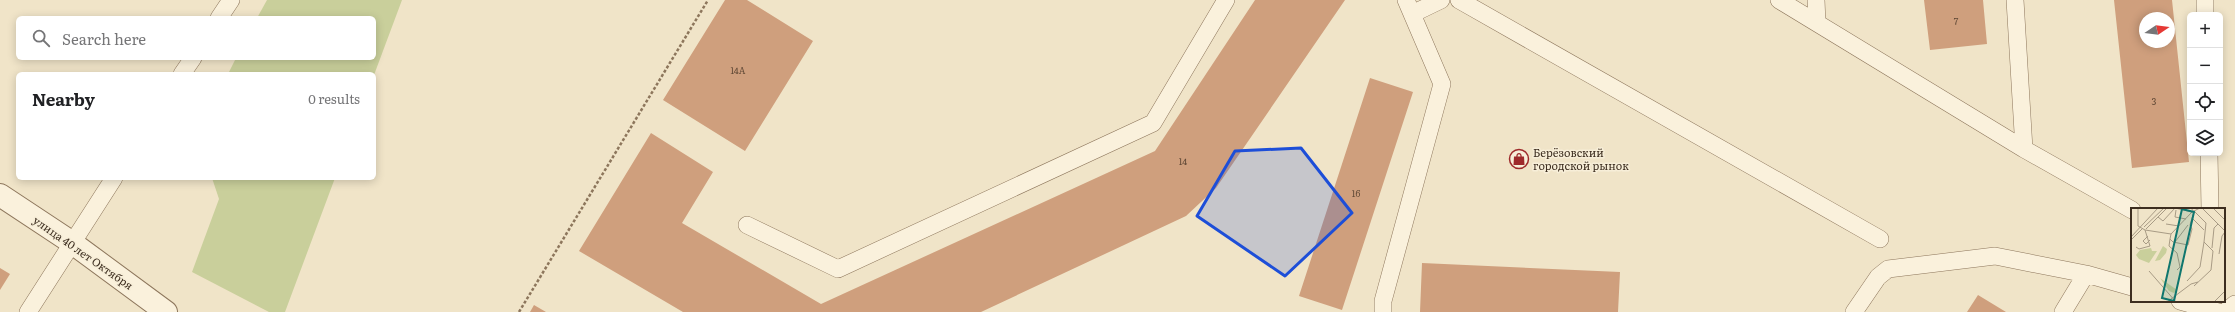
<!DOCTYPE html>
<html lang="en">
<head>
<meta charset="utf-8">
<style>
	body { margin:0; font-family:Literata,serif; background:#f2f2f2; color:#202124 }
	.controls { position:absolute; right:12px; top:12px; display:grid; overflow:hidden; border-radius:6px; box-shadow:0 2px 10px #0003 }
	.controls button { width:36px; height:36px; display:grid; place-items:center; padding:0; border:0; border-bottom:1px solid #e0e0e0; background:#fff; color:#202124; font:20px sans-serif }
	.compass { position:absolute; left:2139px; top:12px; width:36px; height:36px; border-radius:50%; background:#fff; box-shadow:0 2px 10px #0003; rotate:77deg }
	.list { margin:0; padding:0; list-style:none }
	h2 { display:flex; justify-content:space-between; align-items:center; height:52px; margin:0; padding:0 16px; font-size:17px }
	h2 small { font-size:13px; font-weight:400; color:#757577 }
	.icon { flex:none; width:22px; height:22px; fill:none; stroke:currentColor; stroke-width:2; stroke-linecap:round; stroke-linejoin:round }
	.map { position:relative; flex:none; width:2235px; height:312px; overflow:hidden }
	.search { position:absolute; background:#fff; box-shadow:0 2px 10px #0003; left:16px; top:16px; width:360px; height:44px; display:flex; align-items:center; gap:10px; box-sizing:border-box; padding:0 14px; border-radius:6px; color:#757577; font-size:15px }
	.panel { position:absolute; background:#fff; box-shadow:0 2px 10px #0003; left:16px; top:72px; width:360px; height:108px; border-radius:6px }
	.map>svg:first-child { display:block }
	.green { fill:#c9cf9b }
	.building { fill:#cf9f7d; fill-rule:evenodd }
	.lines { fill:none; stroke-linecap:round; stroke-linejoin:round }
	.lane-casing { stroke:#8d765c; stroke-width:18 }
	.street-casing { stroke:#8d765c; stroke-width:24 }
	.path { stroke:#8d765c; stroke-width:2.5; stroke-dasharray:3 2; stroke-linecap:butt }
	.lane { stroke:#faf1dc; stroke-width:17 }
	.street { stroke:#faf1dc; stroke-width:22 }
	.marked { fill:#1d4ed8; fill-opacity:0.2; stroke:#1d4ed8; stroke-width:3; stroke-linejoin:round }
	.labels { text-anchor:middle; stroke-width:3; stroke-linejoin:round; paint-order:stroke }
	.number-label { font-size:9px; fill:#624a37 }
	.poi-label { font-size:11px; fill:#3d2e20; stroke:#f7eed8; text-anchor:start }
	.street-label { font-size:11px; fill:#3d2e20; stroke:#f7eed8 }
	.inset-road { fill:none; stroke:#a89b85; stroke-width:1 }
	.view { fill:#0f766e; fill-opacity:0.15; stroke:#0f766e; stroke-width:2 }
	.inset-edge { fill:none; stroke:#3d2e20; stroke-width:2 }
</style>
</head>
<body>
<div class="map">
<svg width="2235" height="312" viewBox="0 0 2235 312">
	<rect width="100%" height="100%" fill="#f0e4c8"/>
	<path class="green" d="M 267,0 L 402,0 L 374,75 L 228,74 L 236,58 L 374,58 L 374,18 L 257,18 Z
		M 212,178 L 335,178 L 285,312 L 269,312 L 192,272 L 219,199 Z"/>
	<path class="building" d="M 725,0 L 747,0 L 813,41 L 745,151 L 663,100 Z
		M 1255,0 L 1345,0 L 1216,188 L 1186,216 L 981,312 L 683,312 L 579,251 L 651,133 L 713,172 L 682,223 L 821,304 L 1155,151 Z
		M 1924,0 L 1983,0 L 1987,44 L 1930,50 Z
		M 2114,0 L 2172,0 L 2189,162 L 2132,168 ZM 2145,18 L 2169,18 L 2169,42 L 2145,42 Z
		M 1370,78 L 1413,92 L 1342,310 L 1299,296 Z
		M 1422,263 L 1620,272 L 1618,312 L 1420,312 Z
		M 0,268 L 10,274 L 0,290 Z
		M 1978,295 L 2006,312 L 1967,312 Z
		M 534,305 L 546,312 L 530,312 Z"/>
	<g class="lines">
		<defs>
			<path id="lane" d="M 1459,0 L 1880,239
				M 1779,0 L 2024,149 L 2132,210
				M 1816,0 L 1817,23
				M 2015,0 L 2024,149
				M 2205,0 L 2205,15
				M 1412,14 L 1441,0
				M 219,18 L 231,0
				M 182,74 L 193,58
				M 2209,153 L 2210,209
				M 747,225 L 838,269 L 1153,123 L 1226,0
				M 2180,301 L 2218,312
				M 28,312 L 114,178
				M 1383,312 L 1383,301 L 1442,84 L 1406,0
				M 1854,312 L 1878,277 L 1888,269 L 1995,256 L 2086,274
				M 2063,312 L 2086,274 L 2132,287
				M 2225,312 L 2235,304"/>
			<path id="street" d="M 0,195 L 71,242 L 166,312"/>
		</defs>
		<use href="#lane" class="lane-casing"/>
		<use href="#street" class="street-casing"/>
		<path class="path" d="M 519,312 L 708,0"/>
		<use href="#lane" class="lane"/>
		<use href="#street" class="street"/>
	</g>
	<path class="marked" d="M 1301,148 L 1352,213 L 1285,276 L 1197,216 L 1235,151 Z"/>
	<defs>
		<symbol id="shop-ring" viewBox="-11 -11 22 22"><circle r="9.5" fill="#f7eed8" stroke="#9e2a2b" stroke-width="1.5"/><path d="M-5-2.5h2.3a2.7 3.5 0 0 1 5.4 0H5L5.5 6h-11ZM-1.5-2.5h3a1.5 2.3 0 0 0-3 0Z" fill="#9e2a2b"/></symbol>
	</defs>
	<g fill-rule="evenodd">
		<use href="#shop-ring" x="1508" y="148" width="22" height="22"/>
	</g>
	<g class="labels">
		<g class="number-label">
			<text x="1956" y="25">7</text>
			<text x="738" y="74">14А</text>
			<text x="2154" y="105">3</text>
			<text x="1183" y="165">14</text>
			<text x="1356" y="197">16</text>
		</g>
		<g class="poi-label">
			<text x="1533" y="157">Берёзовский<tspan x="1533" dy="13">городской рынок</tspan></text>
		</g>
		<g class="street-label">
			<text transform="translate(83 253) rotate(35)" y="4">улица 40 лет Октября</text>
		</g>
	</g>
	<g transform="translate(2131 208)">
		<rect width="94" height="94" fill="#f0e4c8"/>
		<path d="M 32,38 L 36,41 L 35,45 L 29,52 L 24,53 ZM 20,40 L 21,43 L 26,43 L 18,55 L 8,51 L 5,47 L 9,42 ZM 29,70 L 46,82 L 43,85 L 38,83 Z" fill="#c9cf9b"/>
		<path class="inset-road" d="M 7,0 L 7,18 L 14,22 L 40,26M 44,0 L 61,4M 60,0 L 63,4 L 61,10 L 73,22M 71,0 L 94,23M 82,0 L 94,12M 45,2 L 44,9 L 55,11M 27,9 L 32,13 L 44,0M 61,10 L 59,17 L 61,21 L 57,37 L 42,34 L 39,31 L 40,26 L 61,4 L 69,0M 35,16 L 48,18M 13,19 L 33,0M 15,21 L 36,0M 17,28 L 12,33 L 15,36 L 19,32M 0,29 L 27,0M 39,31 L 38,38 L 46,45 L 49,59 L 46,62M 0,32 L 12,20M 44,34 L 57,17M 5,39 L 8,41 L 19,38 L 14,22M 81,40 L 83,20 L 87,16M 88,46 L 91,28 L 94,24M 18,63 L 45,94M 56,73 L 69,59 L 73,34 L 75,15 L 64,4M 63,78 L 80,62 L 82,43 L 73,34M 36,94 L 60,76 L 67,74M 83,94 L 94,83"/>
		<path class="view" d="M 51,1 L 63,4 L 43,93 L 31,90 Z"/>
		<rect width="94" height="94" class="inset-edge"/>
	</g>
</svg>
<div class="controls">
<button>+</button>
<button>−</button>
<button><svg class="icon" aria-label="locate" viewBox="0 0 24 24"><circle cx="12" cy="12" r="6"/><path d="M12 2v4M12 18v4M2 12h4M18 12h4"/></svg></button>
<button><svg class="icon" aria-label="layers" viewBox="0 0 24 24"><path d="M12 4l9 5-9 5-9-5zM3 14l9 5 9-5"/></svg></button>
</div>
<svg class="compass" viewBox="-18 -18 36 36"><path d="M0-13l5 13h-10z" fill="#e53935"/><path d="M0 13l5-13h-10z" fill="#757577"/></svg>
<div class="search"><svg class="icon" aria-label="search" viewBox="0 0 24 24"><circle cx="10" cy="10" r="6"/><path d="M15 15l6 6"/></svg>Search here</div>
<section class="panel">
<h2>Nearby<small>0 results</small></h2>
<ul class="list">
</ul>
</section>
</div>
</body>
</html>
